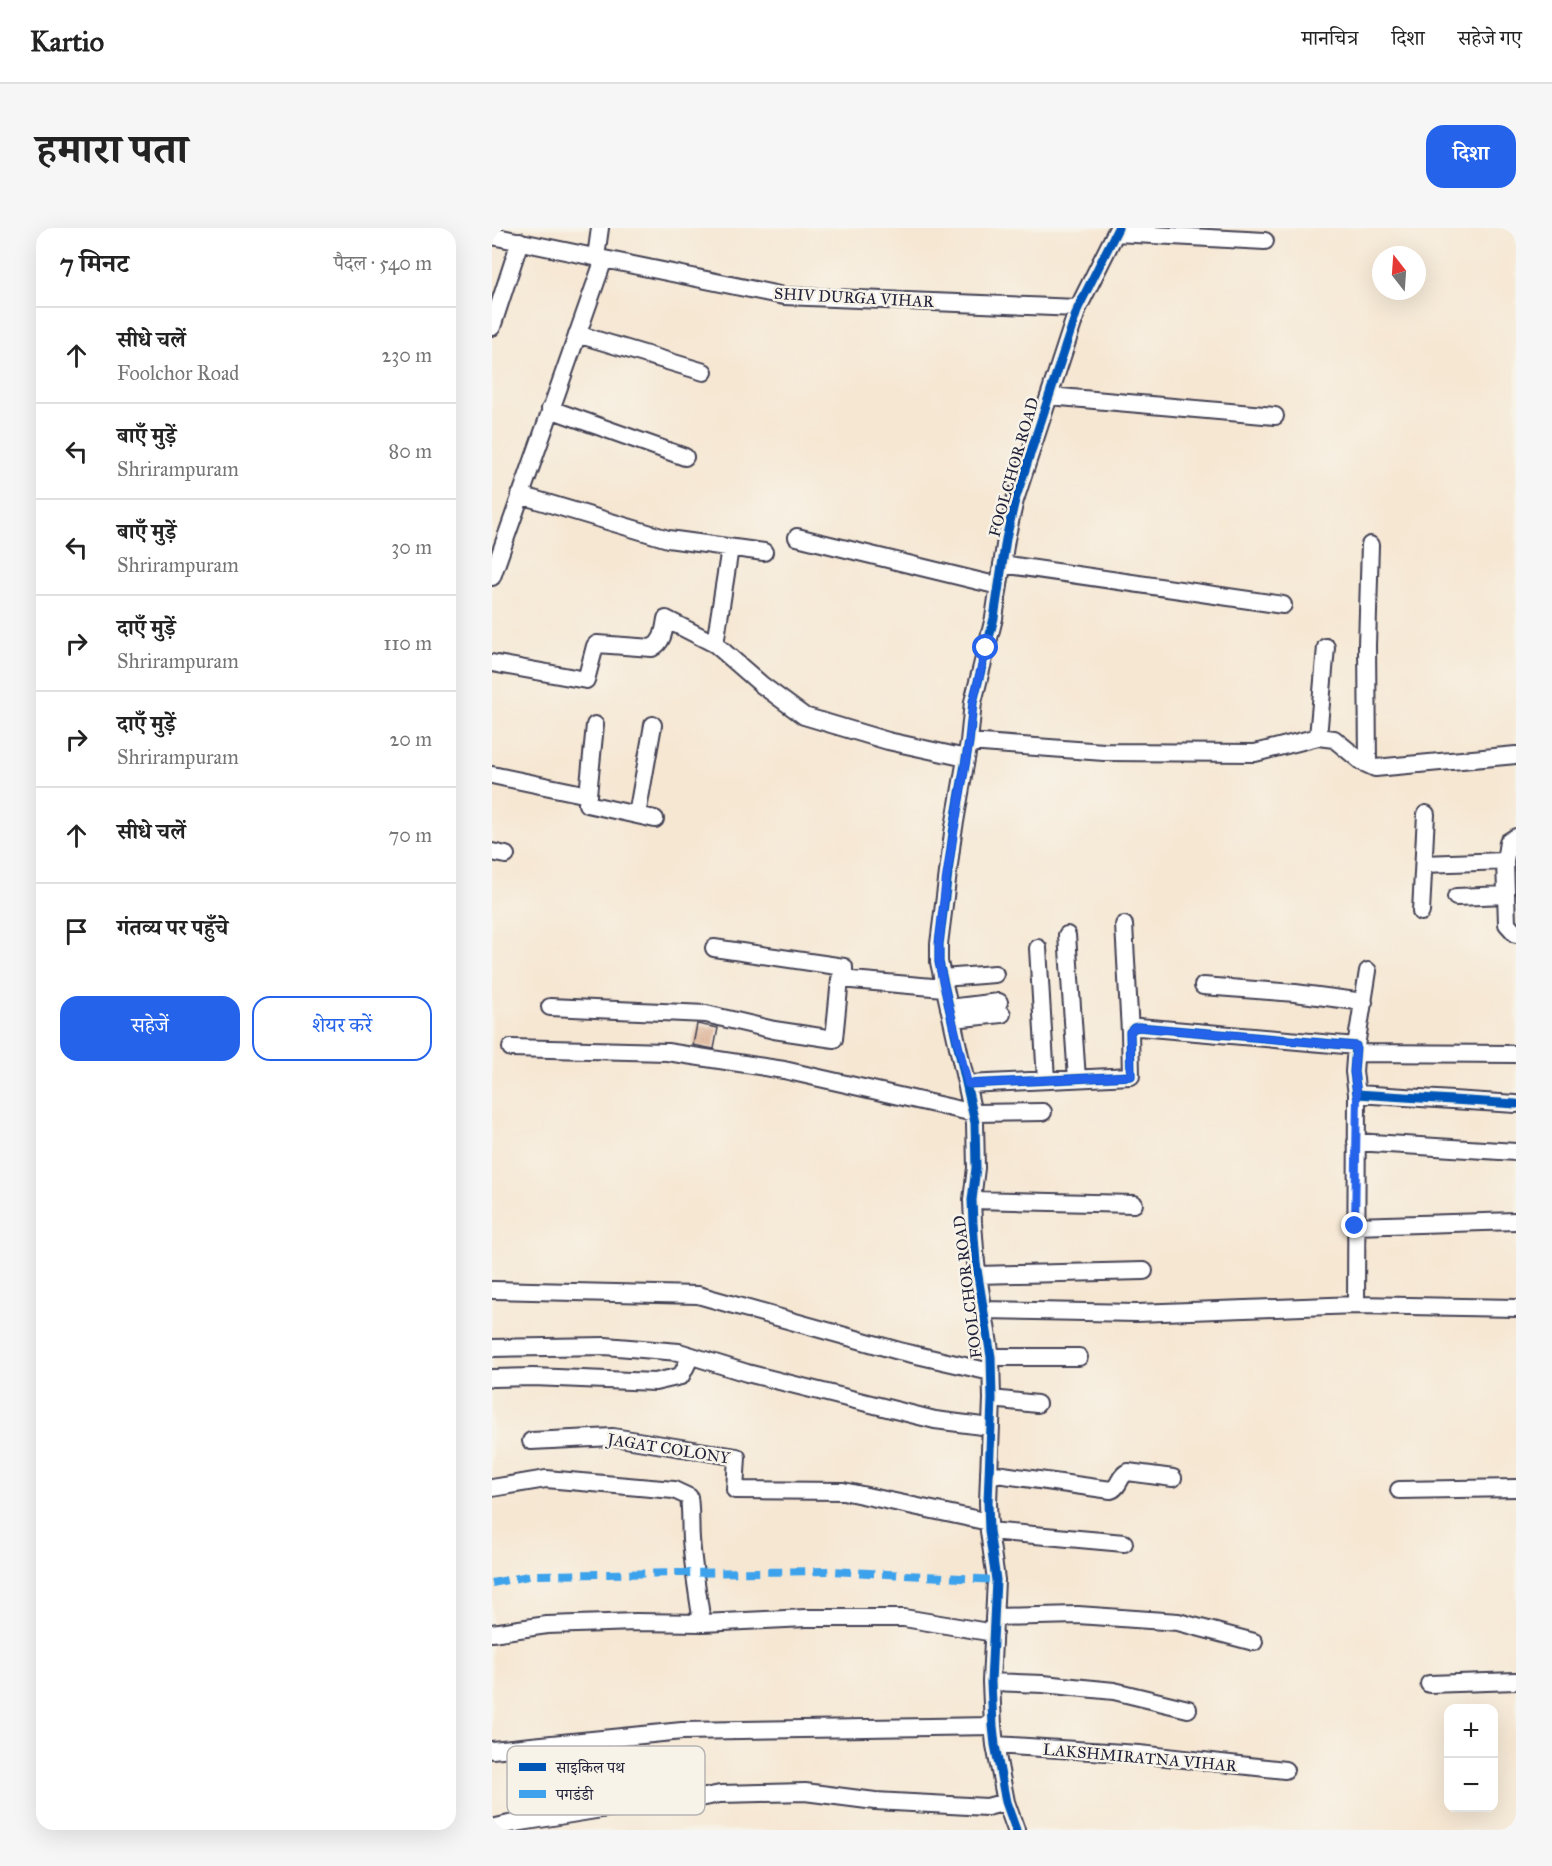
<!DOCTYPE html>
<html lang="hi">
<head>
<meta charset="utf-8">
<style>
	body { margin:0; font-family:"IM FELL Great Primer","Noto Serif Devanagari",serif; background:#f6f6f6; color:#222 }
	.controls { position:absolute; right:18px; bottom:18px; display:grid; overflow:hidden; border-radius:12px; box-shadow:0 6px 24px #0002 }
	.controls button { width:54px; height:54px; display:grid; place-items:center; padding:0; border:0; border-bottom:2px solid #e0e0e0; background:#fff; color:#222; font:30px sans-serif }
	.compass { position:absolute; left:880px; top:18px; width:54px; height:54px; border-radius:50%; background:#fff; box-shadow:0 6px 24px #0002; rotate:343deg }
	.stop { position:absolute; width:18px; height:18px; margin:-14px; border:4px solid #2563eb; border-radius:50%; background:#fff }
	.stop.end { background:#2563eb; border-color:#fff; box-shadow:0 2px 6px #0008 }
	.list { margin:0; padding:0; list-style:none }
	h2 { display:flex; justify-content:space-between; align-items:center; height:78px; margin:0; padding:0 24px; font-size:26px }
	h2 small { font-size:20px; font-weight:400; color:#767676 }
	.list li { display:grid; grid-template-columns:39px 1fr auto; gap:18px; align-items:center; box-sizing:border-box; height:96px; padding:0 24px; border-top:2px solid #e0e0e0 }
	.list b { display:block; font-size:22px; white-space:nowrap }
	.list p { margin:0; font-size:20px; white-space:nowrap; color:#767676 }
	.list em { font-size:20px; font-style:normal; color:#767676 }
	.actions { display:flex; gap:12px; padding:18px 24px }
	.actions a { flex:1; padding:14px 0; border:2px solid #2563eb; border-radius:18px; text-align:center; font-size:21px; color:#2563eb }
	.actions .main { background:#2563eb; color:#fff }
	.icon { flex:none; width:33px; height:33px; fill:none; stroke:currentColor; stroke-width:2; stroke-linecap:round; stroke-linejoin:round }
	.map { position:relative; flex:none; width:1024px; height:1602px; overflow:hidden; border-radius:18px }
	header { display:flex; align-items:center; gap:36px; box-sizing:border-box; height:84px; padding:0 30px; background:#fff; border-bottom:2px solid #e0e0e0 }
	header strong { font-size:28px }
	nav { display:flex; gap:33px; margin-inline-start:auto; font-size:21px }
	.intro { display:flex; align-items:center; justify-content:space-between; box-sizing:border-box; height:144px; padding:0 36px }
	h1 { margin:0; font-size:42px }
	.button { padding:15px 27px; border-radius:18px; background:#2563eb; color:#fff; font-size:21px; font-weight:700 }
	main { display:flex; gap:36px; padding:0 36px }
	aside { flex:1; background:#fff; border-radius:18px; box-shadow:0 6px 24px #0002 }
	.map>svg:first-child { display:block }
	.building { fill:#d39c7b }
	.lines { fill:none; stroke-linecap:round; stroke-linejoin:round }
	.minor-casing { stroke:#424052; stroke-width:20 }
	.minor { stroke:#fff; stroke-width:16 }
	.quiet { stroke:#3ea2ec; stroke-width:8; stroke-dasharray:15 8; stroke-linecap:butt }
	.cycleway-casing { stroke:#f7f3e8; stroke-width:13 }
	.cycleway { stroke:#0057b8; stroke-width:9 }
	.route { stroke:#2563eb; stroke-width:8 }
	.labels { text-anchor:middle; stroke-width:5; stroke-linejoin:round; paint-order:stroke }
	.street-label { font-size:16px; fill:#22223b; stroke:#f7f3e8 }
	.key { fill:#f7f3e8; stroke:#b7b4b4; stroke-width:1.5 }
	.key-label { font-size:16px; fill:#22223b }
</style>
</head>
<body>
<header>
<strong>Kartio</strong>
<nav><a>मानचित्र</a><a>दिशा</a><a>सहेजे गए</a></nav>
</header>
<div class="intro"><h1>हमारा पता</h1><a class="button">दिशा</a></div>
<main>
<aside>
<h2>7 मिनट<small>पैदल · 540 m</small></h2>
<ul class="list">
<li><svg class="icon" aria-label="ahead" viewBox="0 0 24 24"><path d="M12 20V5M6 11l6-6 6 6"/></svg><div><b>सीधे चलें</b><p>Foolchor Road</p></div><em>230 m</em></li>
<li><svg class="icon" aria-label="left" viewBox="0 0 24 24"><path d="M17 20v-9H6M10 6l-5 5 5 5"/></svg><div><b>बाएँ मुड़ें</b><p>Shrirampuram</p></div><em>80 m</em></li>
<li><svg class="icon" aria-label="left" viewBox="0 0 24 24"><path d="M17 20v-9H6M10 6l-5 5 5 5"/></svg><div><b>बाएँ मुड़ें</b><p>Shrirampuram</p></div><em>30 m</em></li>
<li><svg class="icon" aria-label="right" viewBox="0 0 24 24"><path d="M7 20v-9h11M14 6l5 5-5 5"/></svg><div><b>दाएँ मुड़ें</b><p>Shrirampuram</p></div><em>110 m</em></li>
<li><svg class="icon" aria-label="right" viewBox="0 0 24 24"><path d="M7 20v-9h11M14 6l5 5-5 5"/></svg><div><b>दाएँ मुड़ें</b><p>Shrirampuram</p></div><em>20 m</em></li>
<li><svg class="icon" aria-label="ahead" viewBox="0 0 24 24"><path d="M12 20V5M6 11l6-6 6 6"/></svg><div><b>सीधे चलें</b></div><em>70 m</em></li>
<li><svg class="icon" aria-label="arrive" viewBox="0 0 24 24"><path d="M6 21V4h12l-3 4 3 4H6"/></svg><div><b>गंतव्य पर पहुँचे</b></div></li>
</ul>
<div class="actions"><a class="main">सहेजें</a><a>शेयर करें</a></div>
</aside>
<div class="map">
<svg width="1024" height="1602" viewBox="0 0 1024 1602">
	<rect width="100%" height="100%" fill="#f7f3e8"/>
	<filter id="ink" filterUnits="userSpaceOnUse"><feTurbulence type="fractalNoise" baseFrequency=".0167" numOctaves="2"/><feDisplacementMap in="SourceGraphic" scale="12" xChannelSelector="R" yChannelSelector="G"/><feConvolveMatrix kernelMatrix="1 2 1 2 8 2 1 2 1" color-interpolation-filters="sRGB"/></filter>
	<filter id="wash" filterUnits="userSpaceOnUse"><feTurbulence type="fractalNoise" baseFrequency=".008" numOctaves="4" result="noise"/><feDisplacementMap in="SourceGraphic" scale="24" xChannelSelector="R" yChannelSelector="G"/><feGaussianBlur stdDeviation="1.35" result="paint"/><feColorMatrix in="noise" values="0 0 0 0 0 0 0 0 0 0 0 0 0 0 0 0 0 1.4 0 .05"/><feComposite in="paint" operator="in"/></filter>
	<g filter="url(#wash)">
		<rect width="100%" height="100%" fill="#f6e7d3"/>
		<g id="blocks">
			<path class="building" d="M 205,796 L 226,800 L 222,821 L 201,817 Z"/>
		</g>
	</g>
	<g filter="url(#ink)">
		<use href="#blocks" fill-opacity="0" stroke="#424052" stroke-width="1.5"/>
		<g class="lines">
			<defs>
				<path id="minor" d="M 624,5 L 773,13
					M 0,8 L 292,68 L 586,80
					M 104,29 L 108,0
					M 0,99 L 28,13
					M 85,106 L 212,144
					M 557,168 L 783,188
					M 58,181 L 193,229
					M 28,267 L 176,311 L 272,324
					M 305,309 L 507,358
					M 510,336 L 791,377
					M 0,349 L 112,31
					M 223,416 L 238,320
					M 0,435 L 94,452 L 103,418 L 105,416 L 160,420 C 171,414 172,403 174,391 L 223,416 L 270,457 L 312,488 L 396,513 L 474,530
					M 826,509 L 834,419
					M 477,514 L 612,524 L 763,525 L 826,509 L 842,511 L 870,534 L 883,540 L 1024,527
					M 876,536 L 875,417 L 878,317
					M 0,547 L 96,567 L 95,576 L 163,591
					M 96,567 L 103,497
					M 145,587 L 161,497
					M 1024,609 L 1016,614 L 1013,633 L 1015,696 L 1024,706
					M 0,624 L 14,627
					M 932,636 L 1013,633
					M 964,669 L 1014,667
					M 929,684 L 934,586
					M 632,697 L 638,804
					M 575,707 L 585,851
					M 222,720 L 352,739 L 352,751
					M 546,720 L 554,852
					M 450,750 L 503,746
					M 711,758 L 803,765 L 872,774
					M 58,779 L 214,786 L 282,802 L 342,811 L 348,751 L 452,760
					M 457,780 L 507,774
					M 460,791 L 510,786
					M 864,818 L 876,743
					M 19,820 L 175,824 L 292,842 L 482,885 L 551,884
					M 863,825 L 1024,826
					M 475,856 L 639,848 L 638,804 L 642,800 L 647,799 L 864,818 L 862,844 L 865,866 L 1024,876
					M 864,914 L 1024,924
					M 480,972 L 642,976
					M 863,998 L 1024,993
					M 486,1047 L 652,1043
					M 0,1062 L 206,1067 L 407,1123 L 499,1144
					M 864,1077 L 865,866
					M 491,1082 L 644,1085 L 864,1077 L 1024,1080
					M 0,1120 L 113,1118 L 187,1124 L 255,1145 L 443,1192 L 498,1199
					M 499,1129 L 587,1129
					M 0,1150 L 41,1149 L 163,1154 L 189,1148 L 199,1128
					M 500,1171 L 545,1176
					M 39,1213 L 121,1209 L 245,1229 L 243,1262 L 351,1263 L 497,1294
					M 497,1245 L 619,1262 C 628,1259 627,1247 636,1244 L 681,1250
					M 0,1260 L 54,1251 L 182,1262 L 197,1269 C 199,1283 198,1297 199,1311 C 201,1339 206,1367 210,1395
					M 907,1262 L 1024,1260
					M 497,1303 L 632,1315
					M 502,1389 L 586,1387 L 686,1394 L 762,1414
					M 0,1405 L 55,1397 L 144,1394 L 210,1395 L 314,1390 L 412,1390 L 502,1405
					M 499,1454 L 551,1456 L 622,1463 L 696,1481
					M 937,1456 L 1024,1453
					M 503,1517 L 647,1526 L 793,1542
					M 0,1522 L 190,1503 L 501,1498
					M 0,1600 L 17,1596 L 116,1580 L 208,1570 L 228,1566 L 313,1564 L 383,1573 L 495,1579 L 514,1574
					M 524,1602 L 514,1574 L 503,1517 L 501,1498 L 499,1454 L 504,1352 L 497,1303 L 496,1274 L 500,1171 L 499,1129 L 484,1035 L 481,995 L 480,972 L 484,940 L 483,895 L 447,734 L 447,716 L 461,605 L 477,514 L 481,474 L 502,390 L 514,311 L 523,272 L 586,80 L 626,0"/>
			</defs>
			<use href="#minor" class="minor-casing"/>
			<use href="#minor" class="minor"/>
			<path class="quiet" d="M 0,1355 L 41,1347 L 339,1343 L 504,1352"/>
			<defs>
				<path id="cycleway" d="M 475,856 L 639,848 L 638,804 L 642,800 L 647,799 L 864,818 L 862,844 L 865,866 L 1024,876
					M 524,1602 L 514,1574 L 503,1517 L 501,1498 L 499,1454 L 504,1352 L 497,1303 L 496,1274 L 500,1171 L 499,1129 L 484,1035 L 481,995 L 480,972 L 484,940 L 483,895 L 447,734 L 447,716 L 461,605 L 477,514 L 481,474 L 502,390 L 514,311 L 523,272 L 586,80 L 626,0"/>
			</defs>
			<use href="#cycleway" class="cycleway-casing"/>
			<use href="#cycleway" class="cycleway"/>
		</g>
	</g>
	<g class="lines" filter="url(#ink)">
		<path class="route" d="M 494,420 L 481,474 L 477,514 L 454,651 L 447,716 L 447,734 L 450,750 L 476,856 L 639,848 L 638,804 L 642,800 L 646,799 L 864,818 L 862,844 L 865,866 L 863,998"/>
	</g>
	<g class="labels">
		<g class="street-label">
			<text transform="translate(362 69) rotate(3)" y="6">SHIV DURGA VIHAR</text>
			<text transform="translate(521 239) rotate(-74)" y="6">FOOLCHOR ROAD</text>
			<text transform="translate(475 1059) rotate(-97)" y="6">FOOLCHOR ROAD</text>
			<text transform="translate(177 1220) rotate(9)" y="6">JAGAT COLONY</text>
			<text transform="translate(648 1529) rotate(5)" y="6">LAKSHMIRATNA VIHAR</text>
		</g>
	</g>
	<rect x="15" y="1518" width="198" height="69" rx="9" class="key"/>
	<rect x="27" y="1535" width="27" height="8" fill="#0057b8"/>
	<rect x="27" y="1562" width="27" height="8" fill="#3ea2ec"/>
	<g class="key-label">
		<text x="64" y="1545">साइकिल पथ</text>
		<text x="64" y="1572">पगडंडी</text>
	</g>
</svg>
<div class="controls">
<button>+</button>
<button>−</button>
</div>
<svg class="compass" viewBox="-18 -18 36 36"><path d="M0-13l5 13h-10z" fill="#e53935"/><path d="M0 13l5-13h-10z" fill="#767676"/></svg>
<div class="stop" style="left:494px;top:420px"></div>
<div class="stop end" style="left:863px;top:998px"></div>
</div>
</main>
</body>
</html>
